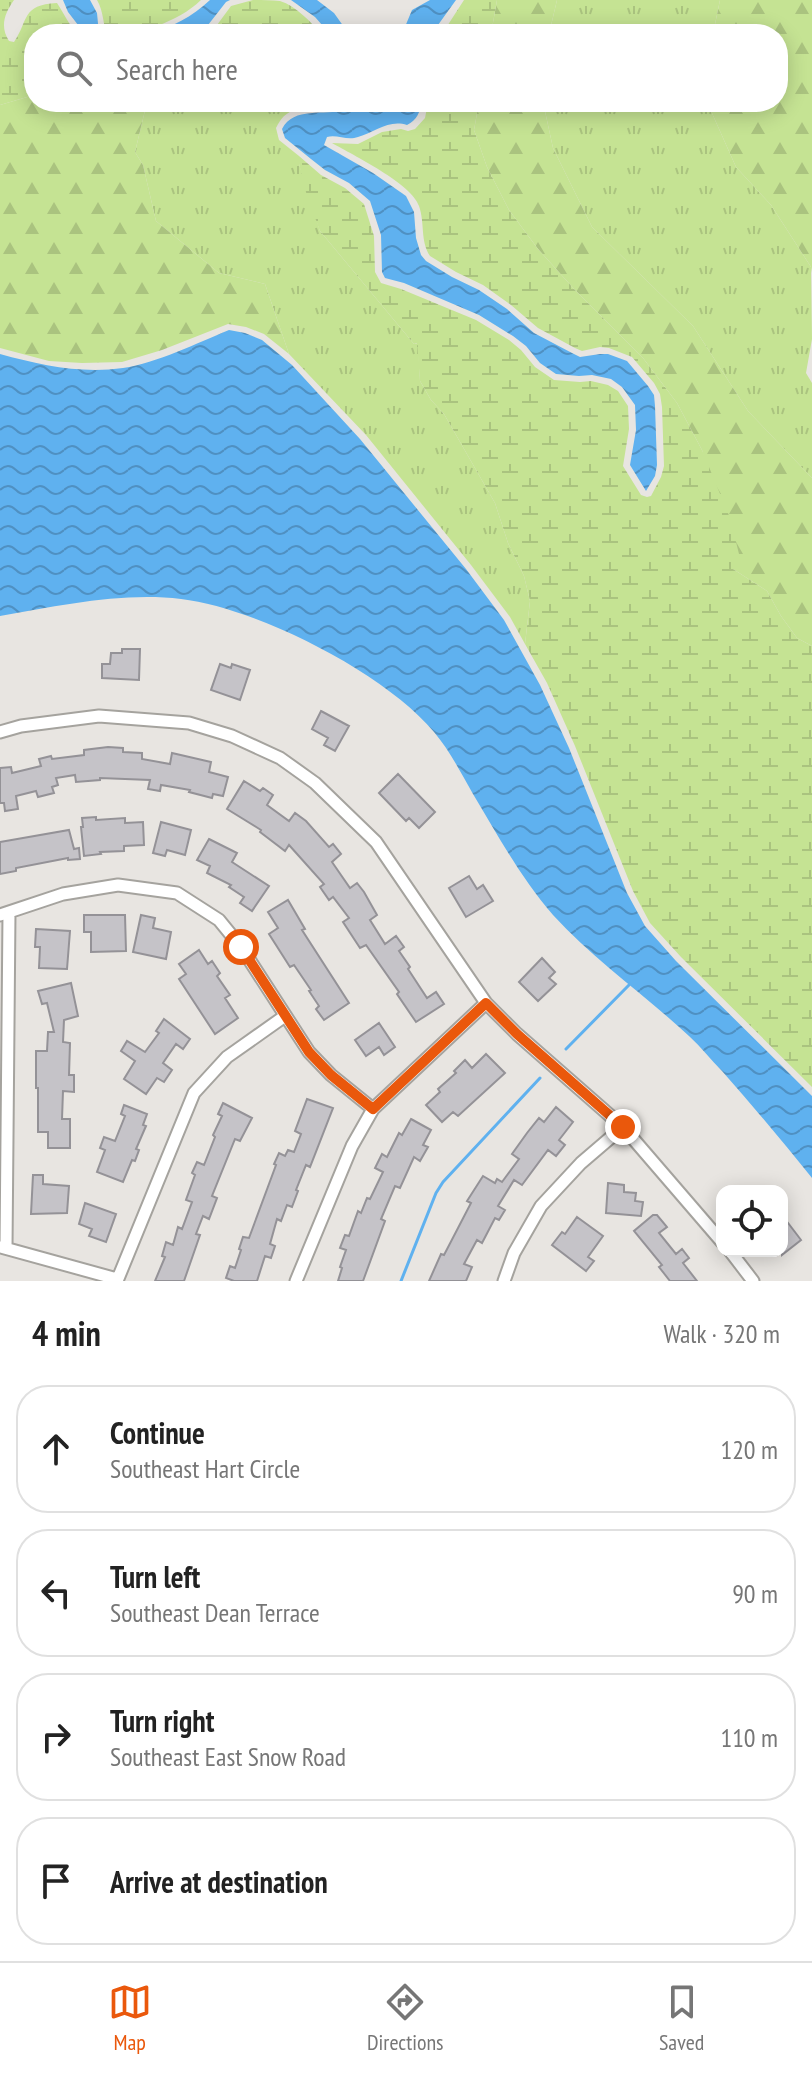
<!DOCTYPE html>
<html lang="en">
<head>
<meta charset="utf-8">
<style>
	body { margin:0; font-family:"PT Sans Narrow",sans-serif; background:#f6f6f6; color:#222 }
	.controls { position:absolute; right:24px; bottom:24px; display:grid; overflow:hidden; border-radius:16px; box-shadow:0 4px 20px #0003 }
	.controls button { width:72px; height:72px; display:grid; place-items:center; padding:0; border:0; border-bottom:2px solid #e0e0e0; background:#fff; color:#222; font:40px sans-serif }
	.stop { position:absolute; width:24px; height:24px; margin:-18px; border:6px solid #ea580c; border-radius:50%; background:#fff }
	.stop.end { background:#ea580c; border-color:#fff; box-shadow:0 2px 8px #0008 }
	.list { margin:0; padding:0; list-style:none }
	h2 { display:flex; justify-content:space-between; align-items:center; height:104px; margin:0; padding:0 32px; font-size:34px }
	h2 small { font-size:26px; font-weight:400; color:#767676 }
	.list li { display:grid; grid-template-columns:52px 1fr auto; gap:24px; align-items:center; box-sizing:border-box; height:128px; margin:0 16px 16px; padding:0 16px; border:2px solid #e0e0e0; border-radius:32px }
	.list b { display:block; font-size:30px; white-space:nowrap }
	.list p { margin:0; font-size:26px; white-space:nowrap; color:#767676 }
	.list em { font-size:26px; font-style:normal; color:#767676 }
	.icon { flex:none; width:44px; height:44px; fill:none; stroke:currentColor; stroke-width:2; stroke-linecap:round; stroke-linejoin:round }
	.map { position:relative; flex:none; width:812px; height:1281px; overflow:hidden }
	.search { position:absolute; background:#fff; box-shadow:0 4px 20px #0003; left:24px; right:24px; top:24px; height:88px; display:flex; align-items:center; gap:20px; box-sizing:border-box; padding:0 28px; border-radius:32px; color:#767676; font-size:30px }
	.sheet { height:680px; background:#fff }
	nav { display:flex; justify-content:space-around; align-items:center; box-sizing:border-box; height:112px; border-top:2px solid #e0e0e0; background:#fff; font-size:22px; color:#767676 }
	nav a { display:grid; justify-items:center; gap:4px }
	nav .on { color:#ea580c }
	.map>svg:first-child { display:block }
	.grass { fill:url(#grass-tufts) }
	.forest { fill:url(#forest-firs) }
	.wetland { fill:url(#wetland-marsh) }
	.water { fill:url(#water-waves) }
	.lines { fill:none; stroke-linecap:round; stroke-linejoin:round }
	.stream { stroke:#5fb1ef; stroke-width:3 }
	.building { fill:#c5c3c8; stroke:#949297; stroke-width:2 }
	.minor-casing { stroke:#a5a39e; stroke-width:15 }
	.minor { stroke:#fff; stroke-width:11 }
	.route { stroke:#ea580c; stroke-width:10 }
</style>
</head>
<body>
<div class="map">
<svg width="812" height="1281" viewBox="0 0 812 1281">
	<defs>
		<pattern id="grass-tufts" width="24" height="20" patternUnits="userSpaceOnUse" patternTransform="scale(2)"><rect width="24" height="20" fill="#c5e393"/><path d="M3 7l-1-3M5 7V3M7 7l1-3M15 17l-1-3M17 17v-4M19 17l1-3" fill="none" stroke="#aac37f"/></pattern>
		<pattern id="forest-firs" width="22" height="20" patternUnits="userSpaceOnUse" patternTransform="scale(2)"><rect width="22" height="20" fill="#c5e393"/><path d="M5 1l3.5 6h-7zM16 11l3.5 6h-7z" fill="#aac37f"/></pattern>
		<pattern id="wetland-marsh" width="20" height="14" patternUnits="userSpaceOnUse" patternTransform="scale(2)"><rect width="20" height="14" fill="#c5e393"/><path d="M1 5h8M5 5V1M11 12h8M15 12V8" fill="none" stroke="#aac37f"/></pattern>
		<pattern id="water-waves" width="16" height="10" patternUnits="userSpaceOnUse" patternTransform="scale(2)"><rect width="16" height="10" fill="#5fb1ef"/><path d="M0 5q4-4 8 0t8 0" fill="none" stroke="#4f90c2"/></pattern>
	</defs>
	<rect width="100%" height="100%" fill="#e8e5e1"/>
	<path class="grass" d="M 557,0 L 720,0 L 713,34 L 549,34 Z
		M 147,102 L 297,102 L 297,109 C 285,113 281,118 276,128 L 279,140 L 299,156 L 299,164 L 320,231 L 414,344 L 418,343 L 420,381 L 431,400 L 444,414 L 495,503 L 508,543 L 524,576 L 530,601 L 525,644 L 510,617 L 471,565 L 366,435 L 289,354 L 265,284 L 219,273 L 156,221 L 143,165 L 135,152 Z
		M 543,102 L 707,102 L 736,167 L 771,205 L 811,267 L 812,339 L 806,373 L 812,383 L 812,478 L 748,411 L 693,326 L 592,227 L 553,148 Z"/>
	<path class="forest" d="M 497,0 L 557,0 L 549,34 L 491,34 Z
		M 720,0 L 812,0 L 812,273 L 811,267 L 771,205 L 736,167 L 707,102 L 778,102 L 778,34 L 713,34 Z
		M 34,95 L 34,102 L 147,102 L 135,152 L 143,165 L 156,221 L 219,273 L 265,284 L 289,354 L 264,334 L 246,327 L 228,324 L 162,350 L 122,362 L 82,363 L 49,361 L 0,348 L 0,105 Z
		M 479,102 L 543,102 L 553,148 L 592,227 L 693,326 L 748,411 L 812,478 L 812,646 L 797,638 L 781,616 L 767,591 L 733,569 L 702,450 L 677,403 L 643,358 L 575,290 L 538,249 L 509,210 L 487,167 L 474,130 Z"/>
	<path class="wetland" d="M 0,0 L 14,0 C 4,14 0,27 9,41 L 14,42 C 29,20 21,5 57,3 C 64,14 69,24 77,34 L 34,34 L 34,95 L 0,105 Z
		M 97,0 L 201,0 C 177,23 140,34 107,34 C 103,26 104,12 97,0 Z
		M 253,0 C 262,0 272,0 280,1 C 296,6 311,22 321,34 L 250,34 L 217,25 L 231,6 Z
		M 464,0 L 497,0 L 491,34 L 442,34 Z
		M 428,102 L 479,102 L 474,130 L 487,167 L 509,210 L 538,249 L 575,290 L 643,358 L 677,403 L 702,450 L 730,518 L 739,554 L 733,569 L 767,591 L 781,616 L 797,638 L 812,646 L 812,1087 L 681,957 L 650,923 L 633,891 L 575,746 L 547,683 L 525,644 L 530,601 L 524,576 L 508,543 L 495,503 L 444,414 L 431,400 L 420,381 L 417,343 L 414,344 L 320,231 L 307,196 L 299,164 L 299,156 L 321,175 L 345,188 L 364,204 L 374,236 L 375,272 L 381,283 L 401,289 L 476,320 L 509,340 L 521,350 L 535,367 L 554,380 L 580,382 L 591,381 L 608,385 L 618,391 L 628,406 L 629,429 L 623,466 L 641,495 L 647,497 L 651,496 L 661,477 L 664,466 L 662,407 L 660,394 L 654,383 L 632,357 L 609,348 L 600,347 L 582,351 L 575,348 L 538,328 L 511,305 L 483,285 L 456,272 L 430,256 C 420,241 425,223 419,206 C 412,184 353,155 332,143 L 358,144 L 382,132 L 401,129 L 408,131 L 415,129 L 425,118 Z"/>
	<path class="water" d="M 63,0 L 90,0 L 97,13 L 99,34 L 85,34 L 68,12 Z
		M 210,0 L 230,0 L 226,2 L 201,34 L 148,34 C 172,27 192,17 210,0 Z
		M 291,0 L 317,0 L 334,13 L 349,34 L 330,34 L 315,17 Z
		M 430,0 L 456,0 L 438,25 L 434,34 L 402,34 L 412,10 Z
		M 350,102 L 422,102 C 420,112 417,120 407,125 C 389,119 375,132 358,137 C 347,141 337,134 327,137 L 324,145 L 373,173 L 406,196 L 414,212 L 416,238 L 421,255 L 426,261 L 452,277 L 479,290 L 507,309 L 534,333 L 572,353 L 580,357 L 600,354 L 608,354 L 627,361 L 648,386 L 654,395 L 655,406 L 657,465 L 655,476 L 646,491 L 630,465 L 636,430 L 635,405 L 622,387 L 611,379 L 592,375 L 579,376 L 556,374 L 540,363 L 526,346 L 513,336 L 479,315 L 404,283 L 385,278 L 382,272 L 381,235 L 370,201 L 349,183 L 325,170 L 311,159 L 285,138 L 282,129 C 294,106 324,116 345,110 Z
		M 229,330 L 245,333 L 262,340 L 292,365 L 360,439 L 466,569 L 504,620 L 540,685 L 569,748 L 627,893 L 645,926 L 676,961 L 812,1096 L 812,1178 C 783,1142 753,1106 722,1071 C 711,1060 701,1047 689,1036 C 645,995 594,960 553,915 C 521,878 498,836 473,794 C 461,773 450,751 434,732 C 385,673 257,608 181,599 C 121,592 59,606 0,616 L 0,354 C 40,365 81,374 123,368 C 157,363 197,343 229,330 Z"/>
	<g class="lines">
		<path class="stream" d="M 566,1049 L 629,985
			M 401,1281 L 436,1193 L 443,1182 L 540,1078"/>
	</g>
	<path class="building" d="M 122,649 L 140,649 L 139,680 L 102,678 L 102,664 L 110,664 L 111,653 L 122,653 Z
		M 220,664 L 231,668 L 232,664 L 250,670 L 240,700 L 211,690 Z
		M 321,711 L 349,726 L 335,751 L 324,745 L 328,738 L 312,729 Z
		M 108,747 L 123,748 L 123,752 L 142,753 L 142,759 L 170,764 L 172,753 L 211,762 L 209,772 L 228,777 L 223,796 L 213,794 L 212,798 L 189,792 L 190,790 L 161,785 L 160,791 L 148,789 L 150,780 L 100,778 L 100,780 L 76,782 L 75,775 L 56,778 L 58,785 L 52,787 L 54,793 L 38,797 L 36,791 L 16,796 L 18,809 L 5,811 L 4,803 L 0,803 L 0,768 L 11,767 L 12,773 L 41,766 L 39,759 L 51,756 L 52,759 L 84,755 L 84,750 Z
		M 398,774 L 435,812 L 419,828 L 409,818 L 406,821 L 379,793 Z
		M 244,781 L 260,791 L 263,788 L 273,795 L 267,805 L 289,821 L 295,813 L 306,821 L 329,847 L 333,844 L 341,854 L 332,862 L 350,888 L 357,883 L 364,892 L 377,915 L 370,920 L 385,944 L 396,936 L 404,947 L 399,951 L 410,967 L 408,969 L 427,998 L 436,992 L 444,1004 L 416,1022 L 397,994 L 399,992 L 366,945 L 360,948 L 343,922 L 349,918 L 333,897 L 329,900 L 320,887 L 324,884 L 289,845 L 285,851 L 260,832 L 261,830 L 227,809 Z
		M 96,817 L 96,820 L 125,818 L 125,823 L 143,822 L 144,845 L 124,846 L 124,851 L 100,852 L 101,854 L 84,856 L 81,827 L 83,827 L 82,818 Z
		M 161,822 L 191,830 L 185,855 L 167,850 L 165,856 L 153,853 Z
		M 69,830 L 74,849 L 79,848 L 80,859 L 68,860 L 68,858 L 16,868 L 16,871 L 0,874 L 0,842 Z
		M 209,839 L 237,853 L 232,862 L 269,886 L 252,911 L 240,903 L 244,897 L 229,887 L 231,885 L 207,873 L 210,866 L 197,860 Z
		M 469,876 L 477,889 L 483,885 L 493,901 L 466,917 L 449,888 Z
		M 288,900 L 305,929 L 302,930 L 349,1003 L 324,1020 L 316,1009 L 319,1006 L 309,991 L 311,990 L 294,965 L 290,967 L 269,934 L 278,928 L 268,912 Z
		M 84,915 L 125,915 L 126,951 L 91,952 L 91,932 L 84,932 Z
		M 141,915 L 155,918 L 153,928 L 171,932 L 166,959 L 133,952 Z
		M 36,929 L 70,931 L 67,969 L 39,968 L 40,947 L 35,947 Z
		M 199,950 L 208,964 L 212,961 L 220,973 L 217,976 L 230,995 L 225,998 L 238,1018 L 215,1034 L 179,979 L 186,974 L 179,964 Z
		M 542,958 L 555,972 L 549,978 L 556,984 L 538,1001 L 519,982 Z
		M 71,983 L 78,1016 L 64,1020 L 63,1042 L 70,1043 L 69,1075 L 74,1075 L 74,1092 L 63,1091 L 62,1119 L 70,1119 L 70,1148 L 48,1148 L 48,1132 L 38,1132 L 38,1088 L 36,1088 L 36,1051 L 47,1051 L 48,1032 L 54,1032 L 47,1003 L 42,1004 L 38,991 Z
		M 164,1019 L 190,1039 L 183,1049 L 176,1044 L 163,1063 L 172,1070 L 164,1082 L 157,1078 L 146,1094 L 124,1079 L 135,1061 L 121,1051 L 127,1041 L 145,1052 L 159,1033 L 156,1031 Z
		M 379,1023 L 395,1047 L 384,1055 L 379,1047 L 366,1056 L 355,1040 Z
		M 486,1054 L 505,1073 L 458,1116 L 453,1112 L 442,1122 L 426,1105 L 440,1092 L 438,1089 L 456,1073 L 454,1071 L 465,1060 L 472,1068 Z
		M 307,1099 L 333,1108 L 310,1167 L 306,1165 L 296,1190 L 298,1191 L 292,1207 L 287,1205 L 281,1221 L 277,1219 L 270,1244 L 275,1246 L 271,1258 L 265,1256 L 257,1281 L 234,1281 L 226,1278 L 230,1266 L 235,1268 L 241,1250 L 239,1249 L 243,1237 L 249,1238 L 276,1165 L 274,1164 L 279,1153 L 285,1156 L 288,1150 L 294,1152 L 301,1134 L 295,1131 Z
		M 223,1103 L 252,1118 L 240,1141 L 235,1139 L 212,1196 L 217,1198 L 209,1219 L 203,1216 L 196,1234 L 200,1235 L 184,1281 L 155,1281 L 165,1257 L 162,1256 L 166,1242 L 173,1245 L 178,1227 L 182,1229 L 192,1202 L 186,1200 L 195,1175 L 192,1173 L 197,1162 L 204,1165 L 215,1137 L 213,1135 L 222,1116 L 218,1114 Z
		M 124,1105 L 147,1114 L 143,1125 L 146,1126 L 136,1149 L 139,1150 L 135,1161 L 132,1160 L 123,1182 L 97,1172 L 105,1150 L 100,1148 L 104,1137 L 115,1141 L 125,1116 L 121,1114 Z
		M 556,1107 L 573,1122 L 559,1140 L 565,1145 L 556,1156 L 548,1150 L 522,1185 L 514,1180 L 498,1206 L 505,1210 L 499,1220 L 495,1218 L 482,1243 L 477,1240 L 464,1264 L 472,1267 L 466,1281 L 429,1281 L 441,1254 L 444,1255 L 471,1203 L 467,1201 L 483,1176 L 495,1183 L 497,1179 L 502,1182 L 519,1159 L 512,1154 L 527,1133 L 539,1118 L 544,1122 Z
		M 411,1119 L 431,1130 L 423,1145 L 428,1147 L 420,1161 L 414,1157 L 400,1188 L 395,1186 L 381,1219 L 385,1221 L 363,1281 L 338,1281 L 342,1268 L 340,1267 L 346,1250 L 340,1248 L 345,1235 L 349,1236 L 358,1211 L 361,1213 L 367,1198 L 370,1199 L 383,1172 L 375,1168 L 382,1154 L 387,1157 L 399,1133 L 402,1135 Z
		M 33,1175 L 43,1175 L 43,1184 L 69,1186 L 67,1213 L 31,1214 Z
		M 608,1183 L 624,1185 L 624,1192 L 636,1193 L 635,1201 L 643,1202 L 641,1216 L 606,1213 Z
		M 85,1203 L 116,1214 L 106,1242 L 89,1236 L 92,1229 L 79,1224 Z
		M 653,1215 L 657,1215 L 667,1227 L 659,1233 L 676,1254 L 682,1249 L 689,1258 L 683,1263 L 697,1281 L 670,1281 L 659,1267 L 662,1265 L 634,1231 Z
		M 782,1215 L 801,1240 L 782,1255 Z
		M 577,1217 L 603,1236 L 588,1257 L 594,1261 L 586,1271 L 552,1245 L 562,1232 L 565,1234 Z"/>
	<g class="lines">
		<defs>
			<path id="minor" d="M 0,732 L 21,726 L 99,716 L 189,723 L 232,736 L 280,758 L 315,783 L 376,842 L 486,1003 L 517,1034 L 623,1127 L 722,1242
				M 0,915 L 63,894 L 118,885 L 177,893 L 219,920 L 241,947 L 309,1052 L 331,1075 L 373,1109
				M 1,1247 L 117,1279
				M 6,1248 L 9,913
				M 730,1251 L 753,1281
				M 117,1281 L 194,1093 L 227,1057 L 285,1016
				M 296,1281 L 352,1146 L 373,1109 L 486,1003
				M 504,1281 L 514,1253 L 541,1206 L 581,1163 L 623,1127"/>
		</defs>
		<use href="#minor" class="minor-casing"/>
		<use href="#minor" class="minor"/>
	</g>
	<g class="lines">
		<path class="route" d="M 241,947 L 309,1052 L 331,1075 L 373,1109 L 486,1003 L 517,1034 L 623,1127"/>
	</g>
</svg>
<div class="controls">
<button><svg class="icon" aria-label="locate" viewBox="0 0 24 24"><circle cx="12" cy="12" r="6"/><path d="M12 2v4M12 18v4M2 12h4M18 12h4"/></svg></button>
</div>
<div class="stop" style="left:241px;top:947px"></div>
<div class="stop end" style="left:623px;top:1127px"></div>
<div class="search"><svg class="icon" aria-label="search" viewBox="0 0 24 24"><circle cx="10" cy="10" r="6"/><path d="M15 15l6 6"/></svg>Search here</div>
</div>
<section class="sheet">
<h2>4 min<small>Walk · 320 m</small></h2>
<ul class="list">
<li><svg class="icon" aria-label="ahead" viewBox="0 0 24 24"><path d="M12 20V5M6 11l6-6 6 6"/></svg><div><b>Continue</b><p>Southeast Hart Circle</p></div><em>120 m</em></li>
<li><svg class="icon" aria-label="left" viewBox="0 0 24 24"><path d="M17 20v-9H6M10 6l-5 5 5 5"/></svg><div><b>Turn left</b><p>Southeast Dean Terrace</p></div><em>90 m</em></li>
<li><svg class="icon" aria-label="right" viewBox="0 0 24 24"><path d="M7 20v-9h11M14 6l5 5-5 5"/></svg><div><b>Turn right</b><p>Southeast East Snow Road</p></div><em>110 m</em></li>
<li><svg class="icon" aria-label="arrive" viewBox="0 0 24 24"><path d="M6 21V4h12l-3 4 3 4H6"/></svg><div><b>Arrive at destination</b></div></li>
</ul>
</section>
<nav>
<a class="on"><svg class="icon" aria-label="map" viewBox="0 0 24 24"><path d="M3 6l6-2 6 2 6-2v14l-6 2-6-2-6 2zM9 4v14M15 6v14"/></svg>Map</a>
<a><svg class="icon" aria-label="directions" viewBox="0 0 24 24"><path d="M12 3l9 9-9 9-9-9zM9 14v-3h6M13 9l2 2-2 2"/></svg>Directions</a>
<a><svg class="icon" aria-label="saved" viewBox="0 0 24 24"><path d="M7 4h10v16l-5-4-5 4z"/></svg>Saved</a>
</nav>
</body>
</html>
